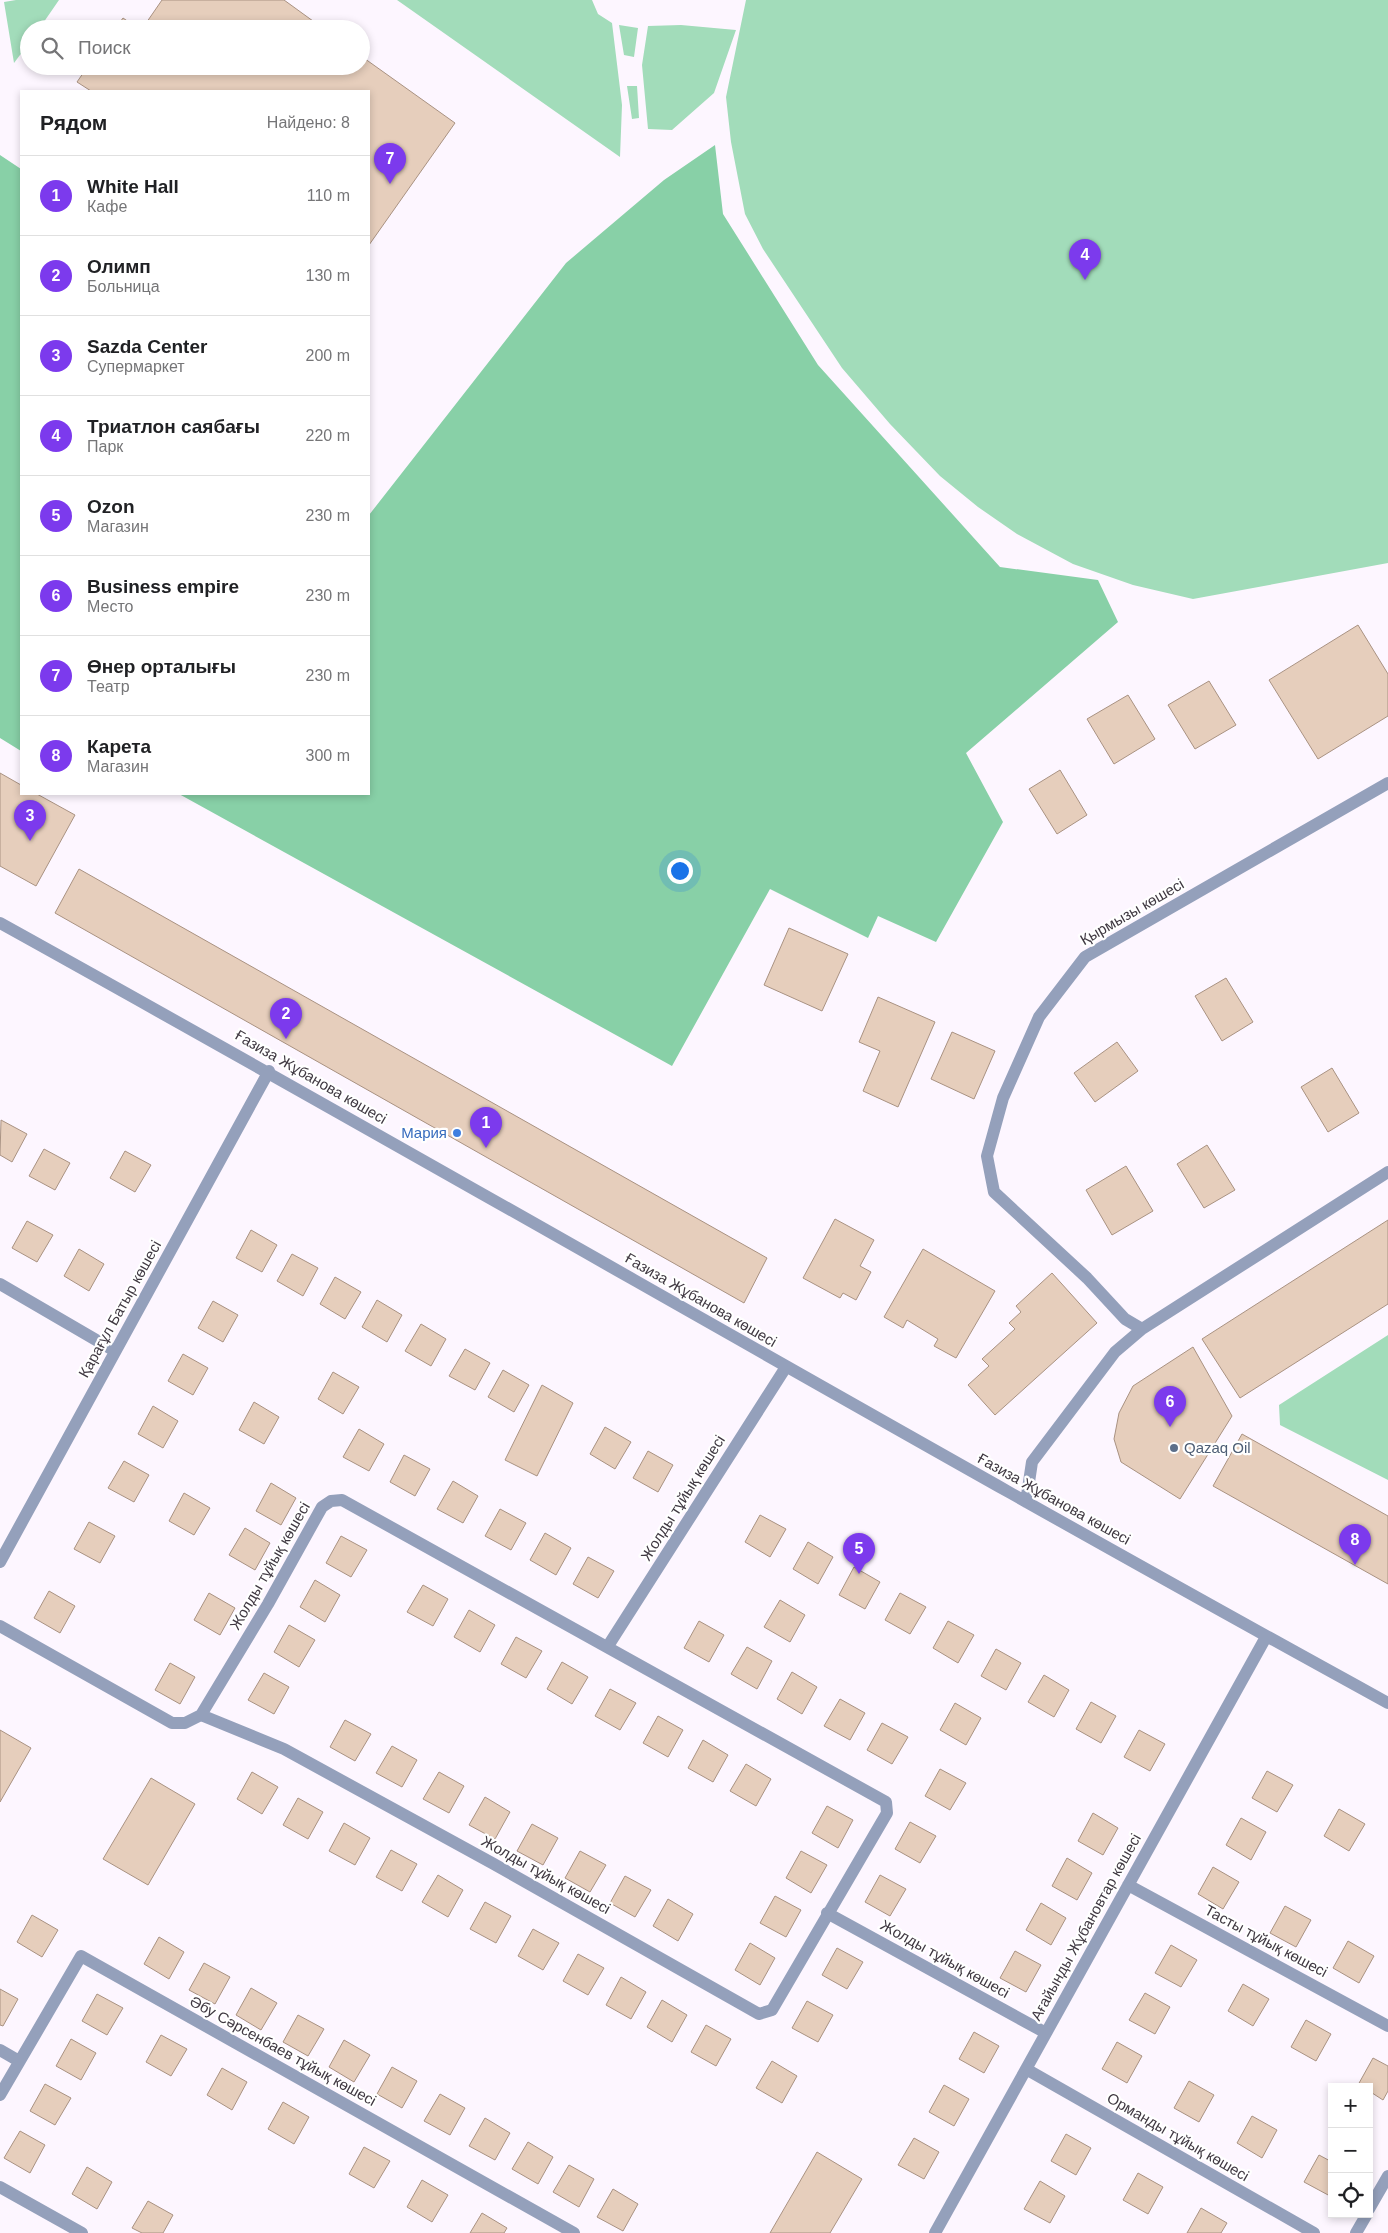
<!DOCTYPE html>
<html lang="ru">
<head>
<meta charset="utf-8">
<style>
	body { margin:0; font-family:Arial,sans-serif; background:#f6f6f6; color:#202124 }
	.controls { position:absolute; right:15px; bottom:15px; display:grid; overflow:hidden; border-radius:0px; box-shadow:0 2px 8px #0003 }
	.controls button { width:45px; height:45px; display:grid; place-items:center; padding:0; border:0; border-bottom:1px solid #e0e0e0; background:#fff; color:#202124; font:25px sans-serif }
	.you { position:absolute; left:679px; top:870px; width:18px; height:18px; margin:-12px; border:4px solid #fff; border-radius:50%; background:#1a73e8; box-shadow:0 0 0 8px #1a73e833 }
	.badge { display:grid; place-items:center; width:32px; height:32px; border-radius:50%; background:#7c3aed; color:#fff; font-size:16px; font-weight:700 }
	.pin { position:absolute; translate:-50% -41px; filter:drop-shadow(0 1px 2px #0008) }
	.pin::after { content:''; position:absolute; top:26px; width:18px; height:15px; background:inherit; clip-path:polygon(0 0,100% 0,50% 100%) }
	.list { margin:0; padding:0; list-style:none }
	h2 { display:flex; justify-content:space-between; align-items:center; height:65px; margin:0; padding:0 20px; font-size:21px }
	h2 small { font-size:16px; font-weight:400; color:#757577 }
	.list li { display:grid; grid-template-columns:32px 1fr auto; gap:15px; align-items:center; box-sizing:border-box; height:80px; padding:0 20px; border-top:1px solid #e0e0e0 }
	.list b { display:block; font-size:19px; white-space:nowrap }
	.list p { margin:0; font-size:16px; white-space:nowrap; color:#757577 }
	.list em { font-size:16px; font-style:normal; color:#757577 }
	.icon { flex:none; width:28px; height:28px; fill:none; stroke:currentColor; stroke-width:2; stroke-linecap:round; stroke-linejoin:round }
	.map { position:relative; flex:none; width:1388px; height:2233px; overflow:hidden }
	.search { position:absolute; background:#fff; box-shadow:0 2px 8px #0003; left:20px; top:20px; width:350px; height:55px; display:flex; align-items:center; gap:12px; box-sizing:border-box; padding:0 18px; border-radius:28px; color:#757577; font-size:19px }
	.panel { position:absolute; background:#fff; box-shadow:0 2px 8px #0003; left:20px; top:90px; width:350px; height:705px; border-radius:0px }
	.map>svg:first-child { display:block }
	.green { fill:#a2dcba }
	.forest { fill:#88d0a7 }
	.building { fill:#e6cebc; stroke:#a99282 }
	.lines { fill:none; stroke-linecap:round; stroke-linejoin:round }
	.minor { stroke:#94a0bb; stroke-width:12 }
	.shop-dot { fill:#3f7fe0; stroke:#fff; stroke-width:2 }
	.service-dot { fill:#5c6f8a; stroke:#fff; stroke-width:2 }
	.labels { text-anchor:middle; stroke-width:4.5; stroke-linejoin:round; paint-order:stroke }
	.street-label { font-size:15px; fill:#3f3841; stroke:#fff }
	.shop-label { font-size:15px; fill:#366cbe; stroke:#fff; text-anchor:end }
	.service-label { font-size:15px; fill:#4e5e75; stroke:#fff; text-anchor:start }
</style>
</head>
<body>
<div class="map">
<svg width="1388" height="2233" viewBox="0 0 1388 2233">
	<rect width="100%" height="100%" fill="#fdf6ff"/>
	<path class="green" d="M 16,0 L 59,0 L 39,29 L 29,29 L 29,43 L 14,63 L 4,2 Z
		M 397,0 L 592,0 L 598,14 L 612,23 L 622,105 L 620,157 Z
		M 746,0 L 1388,0 L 1388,563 L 1193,599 L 1133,585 L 1073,564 L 1017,534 L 978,507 L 940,476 L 890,424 L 842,368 L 763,249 L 745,214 L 731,142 L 726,97 Z
		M 619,25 L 638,28 L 634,57 L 624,55 Z
		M 681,25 L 736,30 L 714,93 L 672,130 L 648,129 L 642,65 L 648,26 Z
		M 627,86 L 637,86 L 639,118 L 632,119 Z
		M 1388,1335 L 1388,1480 L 1280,1425 L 1279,1405 Z"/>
	<path class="forest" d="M 715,145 L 723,214 L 818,365 L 1000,567 L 1098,580 L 1118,622 L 966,753 L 1003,822 L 936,942 L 878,916 L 868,938 L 770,889 L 672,1066 L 179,794 L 369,794 L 369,515 L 566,263 L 664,180 Z
		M 0,155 L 21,169 L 21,751 L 0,738 Z"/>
	<path class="building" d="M 162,0 L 284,0 L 324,29 L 142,29 Z
		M 123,18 L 139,29 L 115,29 Z
		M 361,56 L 455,123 L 369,245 L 369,91 L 91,91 L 77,82 L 88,66 L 361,66 Z
		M 1358,625 L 1388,674 L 1388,716 L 1318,759 L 1269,680 Z
		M 1209,681 L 1236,725 L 1195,749 L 1168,705 Z
		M 1128,695 L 1155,739 L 1114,764 L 1087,719 Z
		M 1060,770 L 1087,815 L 1057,834 L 1029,789 Z
		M 0,773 L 21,785 L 21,794 L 37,794 L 75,815 L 36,886 L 0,866 Z
		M 79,869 L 767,1258 L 744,1303 L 55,913 Z
		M 789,928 L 848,954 L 822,1011 L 764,985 Z
		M 1226,978 L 1253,1022 L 1222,1041 L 1195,996 Z
		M 878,997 L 935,1022 L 898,1107 L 863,1091 L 880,1051 L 859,1042 Z
		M 952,1032 L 995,1051 L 974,1099 L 931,1079 Z
		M 1117,1042 L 1138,1071 L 1095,1102 L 1074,1073 Z
		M 1332,1068 L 1359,1113 L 1328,1132 L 1301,1087 Z
		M 1,1120 L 27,1134 L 12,1162 L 0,1155 Z
		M 1207,1145 L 1235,1190 L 1204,1208 L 1177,1164 Z
		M 44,1149 L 70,1163 L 55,1190 L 29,1176 Z
		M 125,1151 L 151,1165 L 135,1192 L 110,1178 Z
		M 1126,1166 L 1153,1211 L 1112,1235 L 1086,1190 Z
		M 835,1219 L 874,1240 L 860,1266 L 871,1272 L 856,1300 L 843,1293 L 840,1298 L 803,1278 Z
		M 1388,1220 L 1388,1304 L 1240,1398 L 1202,1339 Z
		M 27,1221 L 53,1235 L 37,1262 L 12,1248 Z
		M 251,1230 L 277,1245 L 262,1272 L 236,1258 Z
		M 79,1249 L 104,1264 L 89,1291 L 64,1276 Z
		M 923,1249 L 995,1291 L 956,1358 L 934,1346 L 938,1339 L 907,1320 L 903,1328 L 884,1317 Z
		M 292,1254 L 318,1268 L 303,1296 L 277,1281 Z
		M 1052,1273 L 1097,1323 L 995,1415 L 968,1385 L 989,1366 L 982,1359 L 1015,1329 L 1009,1323 L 1021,1312 L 1016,1306 Z
		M 335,1277 L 361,1292 L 345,1319 L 320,1304 Z
		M 377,1300 L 402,1315 L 387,1342 L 362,1327 Z
		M 213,1301 L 238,1315 L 223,1342 L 198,1328 Z
		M 421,1324 L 446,1339 L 431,1366 L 405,1351 Z
		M 1193,1347 L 1232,1416 L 1180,1499 L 1121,1462 L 1114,1439 L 1119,1413 L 1133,1386 Z
		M 465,1349 L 490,1363 L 475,1390 L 449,1376 Z
		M 183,1354 L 208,1368 L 193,1395 L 168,1381 Z
		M 503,1370 L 529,1385 L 514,1412 L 488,1397 Z
		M 333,1372 L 359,1387 L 343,1414 L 318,1399 Z
		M 542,1385 L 573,1403 L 537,1476 L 505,1460 Z
		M 254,1402 L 279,1417 L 264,1444 L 239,1430 Z
		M 153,1406 L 178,1421 L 163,1448 L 138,1434 Z
		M 605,1427 L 631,1442 L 615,1469 L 590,1454 Z
		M 359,1429 L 384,1444 L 369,1471 L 343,1457 Z
		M 1242,1434 L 1388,1516 L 1388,1584 L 1213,1486 Z
		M 648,1451 L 673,1465 L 658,1492 L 633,1478 Z
		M 404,1455 L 430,1469 L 415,1496 L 390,1482 Z
		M 124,1461 L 149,1475 L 134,1502 L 108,1488 Z
		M 453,1481 L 478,1496 L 463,1523 L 437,1509 Z
		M 271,1483 L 296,1498 L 281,1525 L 256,1511 Z
		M 184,1493 L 210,1508 L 194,1535 L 169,1521 Z
		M 500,1509 L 526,1523 L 511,1550 L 485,1536 Z
		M 760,1515 L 786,1529 L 770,1557 L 745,1542 Z
		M 89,1522 L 115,1536 L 100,1563 L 74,1549 Z
		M 245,1528 L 270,1543 L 255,1570 L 229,1555 Z
		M 545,1533 L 571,1548 L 556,1575 L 530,1560 Z
		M 341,1536 L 367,1550 L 351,1577 L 326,1563 Z
		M 808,1542 L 833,1557 L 818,1584 L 793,1569 Z
		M 588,1557 L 614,1571 L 598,1598 L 573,1584 Z
		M 854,1567 L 880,1582 L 865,1609 L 839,1595 Z
		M 315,1580 L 340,1595 L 325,1622 L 300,1607 Z
		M 423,1585 L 448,1599 L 433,1626 L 407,1612 Z
		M 49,1591 L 75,1606 L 60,1633 L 34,1618 Z
		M 209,1593 L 235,1608 L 220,1635 L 194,1620 Z
		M 900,1593 L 926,1607 L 910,1634 L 885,1620 Z
		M 780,1600 L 805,1615 L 790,1642 L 764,1627 Z
		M 469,1610 L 495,1625 L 480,1652 L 454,1637 Z
		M 699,1621 L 724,1635 L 709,1662 L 684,1648 Z
		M 948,1621 L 974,1635 L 958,1663 L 933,1648 Z
		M 289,1625 L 315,1640 L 299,1667 L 274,1652 Z
		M 516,1637 L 542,1651 L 526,1678 L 501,1664 Z
		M 747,1647 L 772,1661 L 757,1689 L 731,1674 Z
		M 996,1649 L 1021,1663 L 1006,1690 L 981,1676 Z
		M 562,1662 L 588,1677 L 572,1704 L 547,1689 Z
		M 170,1663 L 195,1677 L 180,1704 L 155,1690 Z
		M 792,1672 L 817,1687 L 802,1714 L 777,1699 Z
		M 264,1673 L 289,1687 L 274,1714 L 248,1700 Z
		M 1044,1675 L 1069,1690 L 1054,1717 L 1028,1702 Z
		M 610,1689 L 636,1703 L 620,1730 L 595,1716 Z
		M 840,1699 L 865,1713 L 850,1740 L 824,1726 Z
		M 1091,1702 L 1116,1716 L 1101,1743 L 1076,1729 Z
		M 955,1703 L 981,1718 L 966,1745 L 940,1730 Z
		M 658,1716 L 683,1730 L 668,1757 L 643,1743 Z
		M 345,1720 L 371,1734 L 355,1761 L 330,1747 Z
		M 882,1723 L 908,1737 L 892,1764 L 867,1750 Z
		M 0,1730 L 31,1748 L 0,1802 Z
		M 1139,1730 L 1165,1744 L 1150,1771 L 1124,1757 Z
		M 703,1740 L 728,1755 L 713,1782 L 688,1768 Z
		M 392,1746 L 417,1760 L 402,1787 L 376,1773 Z
		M 746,1764 L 771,1779 L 756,1806 L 730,1791 Z
		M 940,1769 L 966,1783 L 950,1810 L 925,1796 Z
		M 1267,1771 L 1293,1785 L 1277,1812 L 1252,1798 Z
		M 252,1772 L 278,1787 L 262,1814 L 237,1799 Z
		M 439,1772 L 464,1786 L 449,1813 L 423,1799 Z
		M 151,1778 L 195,1804 L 148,1885 L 103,1859 Z
		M 485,1797 L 510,1812 L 495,1839 L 469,1825 Z
		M 298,1798 L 323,1812 L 308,1839 L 283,1825 Z
		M 827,1806 L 853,1820 L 838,1848 L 812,1833 Z
		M 1339,1809 L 1365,1824 L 1349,1851 L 1324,1836 Z
		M 1093,1813 L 1118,1828 L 1103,1855 L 1078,1841 Z
		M 1241,1818 L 1266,1832 L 1251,1860 L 1226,1845 Z
		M 910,1822 L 936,1836 L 920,1863 L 895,1849 Z
		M 344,1823 L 370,1838 L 355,1865 L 329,1851 Z
		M 532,1824 L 558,1838 L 543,1865 L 517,1851 Z
		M 391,1850 L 417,1864 L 402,1891 L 376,1877 Z
		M 580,1851 L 606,1865 L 590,1892 L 565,1878 Z
		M 801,1851 L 827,1865 L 811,1893 L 786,1878 Z
		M 1067,1858 L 1092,1873 L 1077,1900 L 1052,1886 Z
		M 1213,1867 L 1239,1882 L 1223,1909 L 1198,1894 Z
		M 438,1875 L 463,1890 L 448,1917 L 422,1902 Z
		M 880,1875 L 906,1889 L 890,1916 L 865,1902 Z
		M 625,1876 L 651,1890 L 635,1917 L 610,1903 Z
		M 775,1896 L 801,1910 L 786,1937 L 760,1923 Z
		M 668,1899 L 693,1914 L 678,1941 L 653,1926 Z
		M 485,1902 L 511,1916 L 496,1943 L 470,1929 Z
		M 1041,1903 L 1066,1918 L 1051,1945 L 1026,1930 Z
		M 1285,1906 L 1311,1920 L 1296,1947 L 1270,1933 Z
		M 32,1915 L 58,1930 L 42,1957 L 17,1942 Z
		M 533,1929 L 559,1943 L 543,1970 L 518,1956 Z
		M 159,1937 L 184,1952 L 169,1979 L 144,1964 Z
		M 1348,1941 L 1374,1956 L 1359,1983 L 1333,1968 Z
		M 750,1943 L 775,1958 L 760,1985 L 735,1970 Z
		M 1171,1945 L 1197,1960 L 1181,1987 L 1155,1973 Z
		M 837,1948 L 863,1962 L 847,1989 L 822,1975 Z
		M 1015,1951 L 1041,1965 L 1026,1992 L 1000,1978 Z
		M 578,1954 L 604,1968 L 588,1995 L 563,1981 Z
		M 204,1963 L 230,1977 L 215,2004 L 189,1990 Z
		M 621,1977 L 646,1992 L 631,2019 L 606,2005 Z
		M 1243,1984 L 1269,1999 L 1253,2026 L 1228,2011 Z
		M 251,1988 L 277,2003 L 261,2030 L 236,2015 Z
		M 0,1989 L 18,1999 L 3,2026 L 0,2025 Z
		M 1145,1993 L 1170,2007 L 1155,2034 L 1129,2020 Z
		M 97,1994 L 123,2008 L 107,2035 L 82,2021 Z
		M 662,2000 L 687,2015 L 672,2042 L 647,2027 Z
		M 807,2001 L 833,2015 L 818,2042 L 792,2028 Z
		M 298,2015 L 324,2029 L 308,2056 L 283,2042 Z
		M 1306,2020 L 1331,2034 L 1316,2061 L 1291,2047 Z
		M 706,2025 L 731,2039 L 716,2066 L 691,2052 Z
		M 974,2032 L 999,2046 L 984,2073 L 959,2059 Z
		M 161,2035 L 187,2049 L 171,2076 L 146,2062 Z
		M 71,2039 L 96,2053 L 81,2080 L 56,2066 Z
		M 344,2040 L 370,2055 L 354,2082 L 329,2067 Z
		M 1117,2042 L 1142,2056 L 1127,2083 L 1102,2069 Z
		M 1373,2058 L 1388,2066 L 1388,2091 L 1383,2100 L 1369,2091 L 1369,2087 L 1358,2085 Z
		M 772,2061 L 797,2076 L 782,2103 L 756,2088 Z
		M 392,2067 L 417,2081 L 402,2108 L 377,2094 Z
		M 222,2068 L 247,2082 L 232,2110 L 207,2095 Z
		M 1189,2081 L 1214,2095 L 1199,2122 L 1174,2108 Z
		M 45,2084 L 71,2098 L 55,2125 L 30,2111 Z
		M 944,2085 L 969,2099 L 954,2126 L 929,2112 Z
		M 440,2094 L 465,2108 L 450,2135 L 424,2121 Z
		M 283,2102 L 309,2117 L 294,2144 L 268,2129 Z
		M 1252,2116 L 1277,2130 L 1262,2158 L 1237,2143 Z
		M 485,2118 L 510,2133 L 495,2160 L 469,2146 Z
		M 20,2131 L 45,2145 L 30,2173 L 4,2158 Z
		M 1066,2134 L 1091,2148 L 1076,2175 L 1051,2161 Z
		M 914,2138 L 939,2152 L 924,2179 L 898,2165 Z
		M 528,2142 L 553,2157 L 538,2184 L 512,2169 Z
		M 364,2147 L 390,2161 L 374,2188 L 349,2174 Z
		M 817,2152 L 862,2179 L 830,2233 L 770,2233 Z
		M 1319,2155 L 1332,2162 L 1332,2192 L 1330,2196 L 1304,2182 Z
		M 569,2165 L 594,2179 L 579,2207 L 553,2192 Z
		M 87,2167 L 112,2182 L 97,2209 L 72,2194 Z
		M 1138,2173 L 1163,2187 L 1148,2214 L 1123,2200 Z
		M 422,2180 L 448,2195 L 432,2222 L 407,2207 Z
		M 1040,2181 L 1065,2196 L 1050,2223 L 1024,2209 Z
		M 613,2189 L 638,2204 L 623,2231 L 597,2217 Z
		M 148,2201 L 173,2215 L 163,2233 L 142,2233 L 132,2228 Z
		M 1201,2208 L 1227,2223 L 1221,2233 L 1187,2233 Z
		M 482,2213 L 507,2228 L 504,2233 L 470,2233 Z"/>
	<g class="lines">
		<path class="minor" d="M 0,923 C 464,1180 923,1448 1388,1703
			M 0,1284 L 115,1351
			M 1142,1329 L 1125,1319 L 1087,1278 L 994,1192 L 987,1156 L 1003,1098 L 1039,1017 L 1085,957 L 1388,783
			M 342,1500 L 886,1802 L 887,1813 L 772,2010 L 759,2014 L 492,1863 L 284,1749 L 201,1715 L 268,1604 L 322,1507 L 331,1501 Z
			M 1026,1502 L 1032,1462 L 1115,1352 L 1142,1329 L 1388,1172
			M 0,1562 L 269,1071
			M 0,1626 L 172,1723 L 185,1723 L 201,1715
			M 608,1646 L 786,1367
			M 1128,1885 L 1388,2026
			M 827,1913 L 1046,2033
			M 0,2050 L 19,2061
			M 1026,2069 L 1314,2233
			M 0,2095 L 81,1956 L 574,2233
			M 0,2187 L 82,2233
			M 1369,2209 L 1388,2176
			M 935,2233 L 1266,1637
			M 1356,2233 L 1367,2214"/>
	</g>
	<circle class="shop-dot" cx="457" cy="1133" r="5"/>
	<circle class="service-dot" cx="1174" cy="1448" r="5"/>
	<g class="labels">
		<g class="street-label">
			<text transform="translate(1132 912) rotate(-30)" y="5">Қырмызы көшесі</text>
			<text transform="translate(311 1077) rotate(30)" y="5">Ғазиза Жұбанова көшесі</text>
			<text transform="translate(701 1300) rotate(30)" y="5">Ғазиза Жұбанова көшесі</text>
			<text transform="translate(120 1309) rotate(-61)" y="5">Қарағұл Батыр көшесі</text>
			<text transform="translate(683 1498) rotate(-58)" y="5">Жолды тұйық көшесі</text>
			<text transform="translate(1054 1499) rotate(29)" y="5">Ғазиза Жұбанова көшесі</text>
			<text transform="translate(270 1566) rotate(-60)" y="5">Жолды тұйық көшесі</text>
			<text transform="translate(546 1875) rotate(29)" y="5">Жолды тұйық көшесі</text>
			<text transform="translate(1086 1927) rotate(-61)" y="5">Ағайынды Жұбановтар көшесі</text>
			<text transform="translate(1266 1941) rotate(28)" y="5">Тасты тұйық көшесі</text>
			<text transform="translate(945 1959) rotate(29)" y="5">Жолды тұйық көшесі</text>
			<text transform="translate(283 2051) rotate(29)" y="5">Әбу Сәрсенбаев тұйық көшесі</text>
			<text transform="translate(1178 2137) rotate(30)" y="5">Орманды тұйық көшесі</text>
		</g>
		<g class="shop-label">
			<text x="447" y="1138">Мария</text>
		</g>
		<g class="service-label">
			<text x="1184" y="1453">Qazaq Oil</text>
		</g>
	</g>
</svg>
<div class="controls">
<button>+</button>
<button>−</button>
<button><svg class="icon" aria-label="locate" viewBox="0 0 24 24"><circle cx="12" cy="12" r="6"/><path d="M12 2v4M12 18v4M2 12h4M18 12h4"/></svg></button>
</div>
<div class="you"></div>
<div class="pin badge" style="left:486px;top:1148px">1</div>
<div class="pin badge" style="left:286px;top:1039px">2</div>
<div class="pin badge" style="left:30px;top:841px">3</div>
<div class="pin badge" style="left:1085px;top:280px">4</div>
<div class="pin badge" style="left:859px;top:1574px">5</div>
<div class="pin badge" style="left:1170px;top:1427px">6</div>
<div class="pin badge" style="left:390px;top:184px">7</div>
<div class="pin badge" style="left:1355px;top:1565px">8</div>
<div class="search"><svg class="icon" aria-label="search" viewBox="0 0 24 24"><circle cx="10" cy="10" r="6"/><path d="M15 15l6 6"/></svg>Поиск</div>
<section class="panel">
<h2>Рядом<small>Найдено: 8</small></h2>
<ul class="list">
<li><span class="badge">1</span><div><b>White Hall</b><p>Кафе</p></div><em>110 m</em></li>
<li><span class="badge">2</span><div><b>Олимп</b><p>Больница</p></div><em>130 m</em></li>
<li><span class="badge">3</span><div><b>Sazda Center</b><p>Супермаркет</p></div><em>200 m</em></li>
<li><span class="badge">4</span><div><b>Триатлон саябағы</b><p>Парк</p></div><em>220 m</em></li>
<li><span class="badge">5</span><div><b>Ozon</b><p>Магазин</p></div><em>230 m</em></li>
<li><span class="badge">6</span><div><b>Business empire</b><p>Место</p></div><em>230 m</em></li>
<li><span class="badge">7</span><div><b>Өнер орталығы</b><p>Театр</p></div><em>230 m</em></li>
<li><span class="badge">8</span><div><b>Карета</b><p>Магазин</p></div><em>300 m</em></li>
</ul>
</section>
</div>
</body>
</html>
